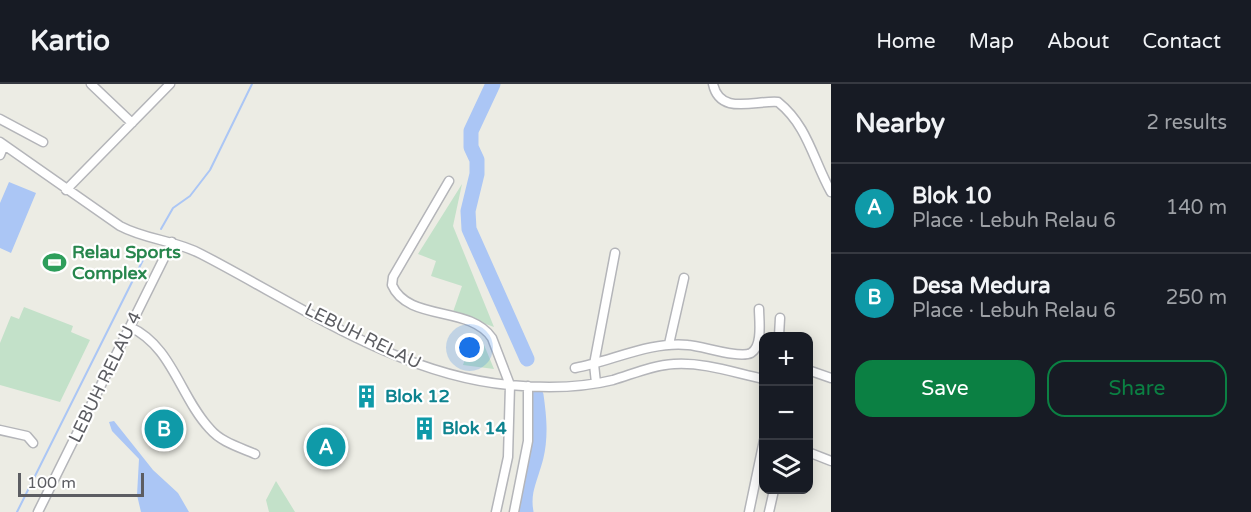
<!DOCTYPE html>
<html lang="en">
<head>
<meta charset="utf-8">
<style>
	body { margin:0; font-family:"Varela Round",sans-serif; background:#242831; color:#f1f3f6 }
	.controls { position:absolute; right:18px; bottom:18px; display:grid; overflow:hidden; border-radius:12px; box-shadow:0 3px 15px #0003 }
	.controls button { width:54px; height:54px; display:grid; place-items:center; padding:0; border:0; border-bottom:2px solid #363941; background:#171b24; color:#f1f3f6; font:30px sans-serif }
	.scale { position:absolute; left:18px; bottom:15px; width:126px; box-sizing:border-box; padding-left:6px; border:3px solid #5c5d62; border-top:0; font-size:16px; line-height:21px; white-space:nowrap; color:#5c5d62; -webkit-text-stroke:4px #fff; paint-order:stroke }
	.you { position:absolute; left:470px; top:264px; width:21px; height:21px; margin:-15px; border:4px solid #fff; border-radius:50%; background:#1a73e8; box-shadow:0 0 0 9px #1a73e833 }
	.badge { display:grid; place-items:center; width:39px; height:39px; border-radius:50%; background:#0b8043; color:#fff; font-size:20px; font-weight:700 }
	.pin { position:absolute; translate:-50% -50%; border:3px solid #fff; box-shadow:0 2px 6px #0006 }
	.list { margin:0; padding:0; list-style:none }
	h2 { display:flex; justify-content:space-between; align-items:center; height:78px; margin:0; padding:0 24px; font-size:26px }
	h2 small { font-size:20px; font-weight:400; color:#9ea1a6 }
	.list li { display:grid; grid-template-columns:39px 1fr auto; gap:18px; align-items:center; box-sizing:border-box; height:90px; padding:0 24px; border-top:2px solid #363941 }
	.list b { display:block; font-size:22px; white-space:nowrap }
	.list p { margin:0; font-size:20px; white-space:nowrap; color:#9ea1a6 }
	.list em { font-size:20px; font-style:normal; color:#9ea1a6 }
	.actions { display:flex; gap:12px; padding:18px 24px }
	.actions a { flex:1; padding:14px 0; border:2px solid #0b8043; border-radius:18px; text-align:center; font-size:21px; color:#0b8043 }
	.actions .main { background:#0b8043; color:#fff }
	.icon { flex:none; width:33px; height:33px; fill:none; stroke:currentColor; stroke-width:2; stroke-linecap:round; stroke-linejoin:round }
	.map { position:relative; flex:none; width:831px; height:428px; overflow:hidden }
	header { display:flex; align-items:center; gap:36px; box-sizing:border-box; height:84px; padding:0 30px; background:#171b24; border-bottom:2px solid #363941 }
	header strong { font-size:28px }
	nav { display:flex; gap:33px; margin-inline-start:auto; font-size:21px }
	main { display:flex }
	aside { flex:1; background:#171b24 }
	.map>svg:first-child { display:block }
	.green { fill:#c3e1c9 }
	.water { fill:#abc6f5 }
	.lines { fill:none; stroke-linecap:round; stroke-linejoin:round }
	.stream { stroke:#abc6f5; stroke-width:2 }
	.river { stroke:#abc6f5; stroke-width:15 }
	.street-casing { stroke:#b4b5b9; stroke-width:11 }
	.street { stroke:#fff; stroke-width:8 }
	.labels { text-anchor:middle; stroke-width:4.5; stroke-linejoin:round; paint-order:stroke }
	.leisure-label { font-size:18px; font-weight:bold; fill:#27864d; stroke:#fff; text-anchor:start }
	.street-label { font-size:18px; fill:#5c5d62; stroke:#fff }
	.culture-label { font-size:18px; font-weight:bold; fill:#0d838f; stroke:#fff; text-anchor:start }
</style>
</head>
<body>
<header>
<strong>Kartio</strong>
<nav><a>Home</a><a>Map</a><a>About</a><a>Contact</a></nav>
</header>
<main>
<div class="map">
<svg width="831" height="428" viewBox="0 0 831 428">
	<rect width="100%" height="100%" fill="#ecece4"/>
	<path class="green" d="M 462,100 L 453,142 L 494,243 L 453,228 L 462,202 L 431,192 L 436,177 L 418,170 Z
		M 24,223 L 73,242 L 71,248 L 90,256 L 60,318 L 0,301 L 0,259 L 11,232 L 19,235 Z
		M 473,250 L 482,256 L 494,285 L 463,281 Z
		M 276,397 L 295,428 L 269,428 L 266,416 Z"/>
	<path class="water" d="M 9,98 L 36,109 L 11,169 L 0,164 L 0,119 Z
		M 114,337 L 153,386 L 178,409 L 189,428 L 141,428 L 137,411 L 139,375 L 112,347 L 109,338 Z"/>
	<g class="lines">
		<path class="stream" d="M 161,145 L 173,124 L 190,112 L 210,86 L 252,0
			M 17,428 L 144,174"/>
		<path class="river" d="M 493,0 L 471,47 L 471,63 L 477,76 L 477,90 L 468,127 L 469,145 L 527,275
			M 526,428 C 522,407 531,393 536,373 C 541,352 539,332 536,311"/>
		<defs>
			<path id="street" d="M 91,0 L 132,39
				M 713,0 C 720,32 755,16 778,18 C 808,42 813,76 831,108
				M 0,35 L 43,58
				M 0,58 L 120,142 C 146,156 175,156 201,170 C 298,220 398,291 509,301 C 541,304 581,304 613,296 C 633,290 653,281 674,280 C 704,278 735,289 764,295
				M 0,71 L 4,61
				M 449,97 L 393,193 L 392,201 C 408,238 470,221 492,254 L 510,301 L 508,373 L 496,428
				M 66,106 L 170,0
				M 130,243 C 172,262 180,313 210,345 C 221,358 239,363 255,370
				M 779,252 L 780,234
				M 669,260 L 684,194
				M 575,284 C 612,277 651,257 688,261 C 703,262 739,275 751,269 C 763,262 759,236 759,225
				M 808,286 L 831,294
				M 596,299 L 594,280 L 615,169
				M 0,346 L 27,352 L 33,359
				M 808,368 L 831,377
				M 38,428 L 172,158
				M 514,428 L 528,357 L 528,302
				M 749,428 L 764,356
				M 769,428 L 774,406"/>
		</defs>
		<use href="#street" class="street-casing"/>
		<use href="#street" class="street"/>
	</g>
	<defs>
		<symbol id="stadium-bare" viewBox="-9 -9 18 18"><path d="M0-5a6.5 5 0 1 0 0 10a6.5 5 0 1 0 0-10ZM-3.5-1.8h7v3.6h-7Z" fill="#2e9e5b" stroke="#fff" stroke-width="2.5" paint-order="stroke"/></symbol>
		<symbol id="building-bare" viewBox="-9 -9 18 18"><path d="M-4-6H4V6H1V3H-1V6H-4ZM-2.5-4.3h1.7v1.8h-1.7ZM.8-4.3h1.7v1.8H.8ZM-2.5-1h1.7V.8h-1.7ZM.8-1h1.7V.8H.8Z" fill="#0f9aa8" stroke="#fff" stroke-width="2.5" paint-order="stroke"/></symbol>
	</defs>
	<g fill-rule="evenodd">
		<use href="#stadium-bare" x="38" y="162" width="33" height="33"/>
		<use href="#building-bare" x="350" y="296" width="33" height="33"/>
		<use href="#building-bare" x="408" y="328" width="33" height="33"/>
	</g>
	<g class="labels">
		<g class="leisure-label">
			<text x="72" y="174">Relau Sports<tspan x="72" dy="21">Complex</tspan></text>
		</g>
		<g class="street-label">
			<text transform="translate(363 252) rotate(26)" y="6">LEBUH RELAU</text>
			<text transform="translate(105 293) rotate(-64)" y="6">LEBUH RELAU 4</text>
		</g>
		<g class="culture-label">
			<text x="385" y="318">Blok 12</text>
			<text x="442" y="350">Blok 14</text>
		</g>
	</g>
</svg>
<div class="controls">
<button>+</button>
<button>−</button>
<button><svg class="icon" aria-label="layers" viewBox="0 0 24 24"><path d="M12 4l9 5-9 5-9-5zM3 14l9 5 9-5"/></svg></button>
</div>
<div class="scale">100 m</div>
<div class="you"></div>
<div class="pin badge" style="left:326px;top:363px;background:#0f9aa8">A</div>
<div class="pin badge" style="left:164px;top:345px;background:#0f9aa8">B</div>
</div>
<aside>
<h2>Nearby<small>2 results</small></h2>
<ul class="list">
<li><span class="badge" style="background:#0f9aa8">A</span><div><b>Blok 10</b><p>Place · Lebuh Relau 6</p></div><em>140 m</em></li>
<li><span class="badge" style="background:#0f9aa8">B</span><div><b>Desa Medura</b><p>Place · Lebuh Relau 6</p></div><em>250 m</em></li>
</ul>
<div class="actions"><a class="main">Save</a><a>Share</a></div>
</aside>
</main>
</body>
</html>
